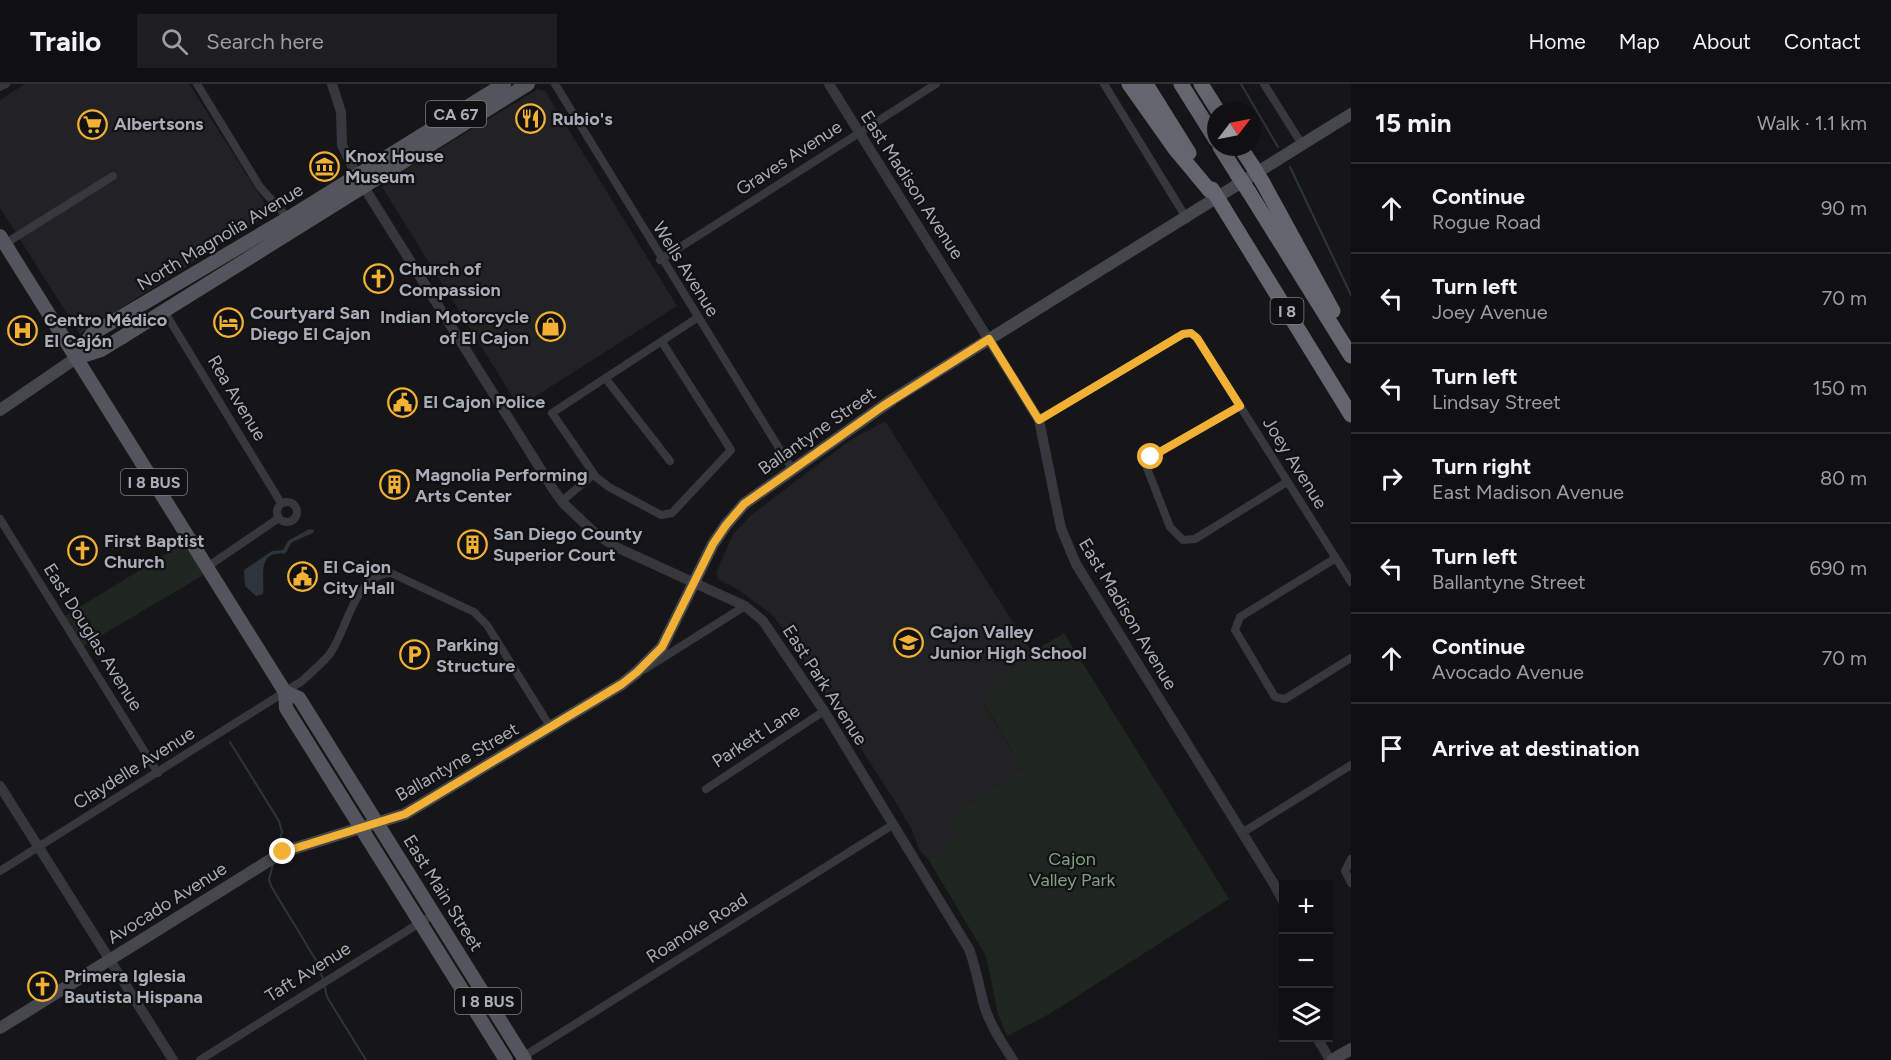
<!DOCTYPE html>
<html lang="en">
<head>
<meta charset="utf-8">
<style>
	body { margin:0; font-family:Figtree,sans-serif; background:#1e1e20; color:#f1f3f6 }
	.controls { position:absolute; right:18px; bottom:18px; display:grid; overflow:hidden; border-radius:0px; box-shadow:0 6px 24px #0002 }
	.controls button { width:54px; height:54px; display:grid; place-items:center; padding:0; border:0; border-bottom:2px solid #303032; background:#101012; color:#f1f3f6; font:30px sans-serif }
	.compass { position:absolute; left:1207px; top:18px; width:54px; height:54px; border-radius:50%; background:#101012; box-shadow:0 6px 24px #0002; rotate:58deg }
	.stop { position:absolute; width:18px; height:18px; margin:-14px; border:4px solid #f2b134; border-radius:50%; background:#fff }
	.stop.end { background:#f2b134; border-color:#fff; box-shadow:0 2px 6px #0008 }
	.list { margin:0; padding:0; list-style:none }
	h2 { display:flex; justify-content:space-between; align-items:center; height:78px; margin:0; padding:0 24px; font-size:26px }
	h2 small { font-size:20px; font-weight:400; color:#9c9d9f }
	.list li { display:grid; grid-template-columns:39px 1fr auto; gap:18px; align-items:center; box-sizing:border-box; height:90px; padding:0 24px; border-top:2px solid #303032 }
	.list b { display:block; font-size:22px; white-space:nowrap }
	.list p { margin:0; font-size:20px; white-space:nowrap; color:#9c9d9f }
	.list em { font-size:20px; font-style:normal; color:#9c9d9f }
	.icon { flex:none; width:33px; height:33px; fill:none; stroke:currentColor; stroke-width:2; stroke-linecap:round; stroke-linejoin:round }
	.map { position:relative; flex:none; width:1351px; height:976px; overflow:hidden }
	header { display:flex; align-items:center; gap:36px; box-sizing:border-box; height:84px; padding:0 30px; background:#101012; border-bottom:2px solid #303032 }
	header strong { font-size:28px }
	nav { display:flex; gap:33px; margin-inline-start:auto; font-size:21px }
	.search { width:420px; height:54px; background:#1e1e20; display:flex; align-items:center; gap:15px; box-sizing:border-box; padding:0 21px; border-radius:0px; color:#9c9d9f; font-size:22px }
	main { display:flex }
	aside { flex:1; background:#101012 }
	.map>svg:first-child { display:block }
	.built { fill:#222225 }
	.green { fill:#1e261f }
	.water { fill:#2c353c }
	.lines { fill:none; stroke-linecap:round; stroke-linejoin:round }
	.stream { stroke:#2c353c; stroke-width:2 }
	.minor { stroke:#37383d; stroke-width:8 }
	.tertiary { stroke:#37383d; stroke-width:10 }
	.secondary { stroke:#45474d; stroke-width:12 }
	.primary { stroke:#53555c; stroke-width:14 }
	.motorway { stroke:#63666e; stroke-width:15 }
	.motorway-bridge { stroke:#63666e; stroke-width:15 }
	.route { stroke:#f2b134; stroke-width:8 }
	.labels { text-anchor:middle; stroke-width:4.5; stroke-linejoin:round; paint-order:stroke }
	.shield { fill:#111113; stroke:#7b7e86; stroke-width:1.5 }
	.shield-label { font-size:16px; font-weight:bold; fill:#a8adb8 }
	.poi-label { font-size:18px; font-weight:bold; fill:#a8adb8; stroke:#111113; text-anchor:start }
	.street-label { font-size:18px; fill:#a8adb8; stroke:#111113 }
	.park-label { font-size:18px; fill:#7fa381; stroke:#111113 }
</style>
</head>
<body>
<header>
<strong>Trailo</strong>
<div class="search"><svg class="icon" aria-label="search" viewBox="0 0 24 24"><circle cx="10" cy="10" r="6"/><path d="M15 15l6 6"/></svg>Search here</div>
<nav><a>Home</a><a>Map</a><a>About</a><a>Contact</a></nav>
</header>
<main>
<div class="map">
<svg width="1351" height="976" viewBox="0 0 1351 976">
	<rect width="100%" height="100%" fill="#161618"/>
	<path class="built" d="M 25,0 L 189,0 L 271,129 L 80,250 L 0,124 L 0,16 Z
		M 538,5 L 545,7 L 677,222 L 519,323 L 382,103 L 385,98 Z
		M 885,337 L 1032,568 L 1013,585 L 983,619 L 1023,685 L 948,734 L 959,754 L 928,775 L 920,767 L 911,744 L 898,722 L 785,547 L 771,530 L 736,504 L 719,496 L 716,489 L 733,450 L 751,431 L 849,357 Z"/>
	<path class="green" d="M 187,457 L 207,489 L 80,564 L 62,534 Z
		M 1064,549 L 1229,815 L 1051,929 L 1007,952 L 998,930 L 986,872 L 928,775 L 958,754 L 948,734 L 1023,685 L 983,618 L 1013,585 L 1032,568 Z"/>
	<path class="water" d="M 309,445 L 314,446 L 313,449 L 292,458 L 285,470 C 256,466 265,494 263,510 L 256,512 L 245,502 L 244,486 L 272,467 L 283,466 L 288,457 Z"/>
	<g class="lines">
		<path class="stream" d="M 1241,0 L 1278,63
			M 1290,83 L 1351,211
			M 230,658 L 279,737 L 282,748 L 277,766
			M 273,781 L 269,795 L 271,802 L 317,878 L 323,895
			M 324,900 L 327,913 L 366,976"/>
		<path class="minor" d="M 197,0 L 260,103 L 288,134
			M 555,0 L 792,385
			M 1104,0 L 1187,135
			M 1264,0 L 1303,62
			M 0,3 L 6,0
			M 3,161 L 113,92
			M 660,176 L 936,0
			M 164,227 L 281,419
			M 662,258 L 731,366 L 672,429 L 661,431 L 609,403 L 596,393 L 552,329 L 697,234
			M 606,295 L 670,377
			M 1240,322 L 1151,373 L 1147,384 L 1170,443 L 1183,456 L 1195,455 L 1287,398
			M 1039,336 L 1183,250 L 1191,249 L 1197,254 L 1351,498
			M 562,417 L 594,390
			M277 428a10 10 0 1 1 20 0a10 10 0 1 1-20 0Z
			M 0,435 L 158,689
			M 1336,474 L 1240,533 L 1235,546 L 1275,613 L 1285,615 L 1351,574
			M 207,483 L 279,434
			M 645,585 L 745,522
			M 706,705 L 824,627
			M 1242,749 L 1351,681
			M 1351,775 L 1345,787 L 1351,799
			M 0,787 L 302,597 C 311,589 321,580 329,571 C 348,546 353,491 391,489 L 474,528 L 487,541 L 551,644
			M 521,974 L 894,740
			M 200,976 L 434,830"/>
		<path class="tertiary" d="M 332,0 L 341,28 L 342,61 L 357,92 L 553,405 L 564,420 L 596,450 L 616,463 L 745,522 L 763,537 L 824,627 L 969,865 C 976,884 979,902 984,921 C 990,941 1002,959 1013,976
			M 829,0 L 1039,336 L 1061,444 L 1076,480 L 1274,800 L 1284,819
			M 0,702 L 173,976
			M 1317,954 L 1330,976"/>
		<path class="secondary" d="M 0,326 L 76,274
			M 0,944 L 283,768 L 405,730 L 622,600 L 637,588 L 662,563 L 713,460 L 726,441 L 744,420 L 893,315 L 1351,30
			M 1332,976 L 1351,965"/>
		<path class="primary" d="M 0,152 L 285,608 L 286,624 L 506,976
			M 76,274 L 101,266 L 124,252 L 528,0
			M 76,274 L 92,250 L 295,130 L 504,0
			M 285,608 L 299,614 L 525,976"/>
		<path class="motorway" d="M 1129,0 L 1175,65 L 1210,107
			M 1146,0 L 1189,69
			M 1181,0 L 1216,56
			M 1201,0 L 1218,27
			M 1220,63 L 1237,90
			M 1240,63 L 1252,81
			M 1263,99 L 1333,227
			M 1249,108 L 1351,272
			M 1223,123 L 1351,331"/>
		<path class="motorway-bridge" d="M 1252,81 L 1263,99
			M 1237,90 L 1249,108
			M 1212,105 L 1223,123"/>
	</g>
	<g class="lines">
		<path class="route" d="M 283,768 L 405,730 L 622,600 L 637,588 L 662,563 L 713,460 L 726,441 L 744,420 L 883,322 L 989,255 L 1039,336 L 1183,250 L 1191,249 L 1197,254 L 1240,322 L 1151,373"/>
	</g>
	<defs>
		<symbol id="restaurant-ring" viewBox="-11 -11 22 22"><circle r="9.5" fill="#111113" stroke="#f2b134" stroke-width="1.5"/><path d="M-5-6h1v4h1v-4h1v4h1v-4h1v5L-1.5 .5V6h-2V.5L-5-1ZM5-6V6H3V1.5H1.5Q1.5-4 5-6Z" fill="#f2b134"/></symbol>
		<symbol id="supermarket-ring" viewBox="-11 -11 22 22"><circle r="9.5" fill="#111113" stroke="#f2b134" stroke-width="1.5"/><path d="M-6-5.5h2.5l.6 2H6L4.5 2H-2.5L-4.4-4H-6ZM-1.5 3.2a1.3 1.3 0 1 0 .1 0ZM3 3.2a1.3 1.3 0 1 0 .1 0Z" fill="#f2b134"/></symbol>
		<symbol id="museum-ring" viewBox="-11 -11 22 22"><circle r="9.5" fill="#111113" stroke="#f2b134" stroke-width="1.5"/><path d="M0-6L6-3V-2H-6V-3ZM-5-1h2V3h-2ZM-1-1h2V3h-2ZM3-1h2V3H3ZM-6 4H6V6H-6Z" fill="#f2b134"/></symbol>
		<symbol id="church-ring" viewBox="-11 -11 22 22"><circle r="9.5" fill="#111113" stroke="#f2b134" stroke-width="1.5"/><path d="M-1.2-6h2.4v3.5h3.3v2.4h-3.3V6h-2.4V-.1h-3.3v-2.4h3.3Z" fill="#f2b134"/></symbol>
		<symbol id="hotel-ring" viewBox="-11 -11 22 22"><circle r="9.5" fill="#111113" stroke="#f2b134" stroke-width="1.5"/><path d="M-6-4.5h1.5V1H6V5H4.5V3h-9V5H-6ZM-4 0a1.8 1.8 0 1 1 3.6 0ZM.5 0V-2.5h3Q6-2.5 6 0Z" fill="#f2b134"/></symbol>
		<symbol id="shop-ring" viewBox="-11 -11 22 22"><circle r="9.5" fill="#111113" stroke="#f2b134" stroke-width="1.5"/><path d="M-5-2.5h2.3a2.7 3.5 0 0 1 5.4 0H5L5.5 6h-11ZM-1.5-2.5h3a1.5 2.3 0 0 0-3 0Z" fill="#f2b134"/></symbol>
		<symbol id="hospital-ring" viewBox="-11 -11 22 22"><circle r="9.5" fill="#111113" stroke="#f2b134" stroke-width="1.5"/><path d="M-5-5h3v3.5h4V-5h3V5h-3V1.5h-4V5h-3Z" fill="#f2b134"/></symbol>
		<symbol id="civic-ring" viewBox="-11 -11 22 22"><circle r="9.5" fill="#111113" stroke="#f2b134" stroke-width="1.5"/><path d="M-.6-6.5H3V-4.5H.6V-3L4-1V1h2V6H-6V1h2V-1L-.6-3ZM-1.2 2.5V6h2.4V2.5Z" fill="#f2b134"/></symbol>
		<symbol id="building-ring" viewBox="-11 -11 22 22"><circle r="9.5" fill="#111113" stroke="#f2b134" stroke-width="1.5"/><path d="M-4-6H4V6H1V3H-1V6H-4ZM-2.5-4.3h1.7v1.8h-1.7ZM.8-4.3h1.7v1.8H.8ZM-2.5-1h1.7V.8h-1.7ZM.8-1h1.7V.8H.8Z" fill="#f2b134"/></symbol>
		<symbol id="school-ring" viewBox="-11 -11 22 22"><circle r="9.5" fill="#111113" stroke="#f2b134" stroke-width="1.5"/><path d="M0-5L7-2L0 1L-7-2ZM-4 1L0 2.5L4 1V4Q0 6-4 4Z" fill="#f2b134"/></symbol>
		<symbol id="parking-ring" viewBox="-11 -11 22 22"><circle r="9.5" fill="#111113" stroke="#f2b134" stroke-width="1.5"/><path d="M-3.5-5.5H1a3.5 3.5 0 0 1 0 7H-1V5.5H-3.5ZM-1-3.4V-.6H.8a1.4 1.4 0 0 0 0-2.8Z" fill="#f2b134"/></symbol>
	</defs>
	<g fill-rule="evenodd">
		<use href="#restaurant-ring" x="514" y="18" width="33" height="33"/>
		<use href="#supermarket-ring" x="76" y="24" width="33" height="33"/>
		<use href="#museum-ring" x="308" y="66" width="33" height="33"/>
		<use href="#church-ring" x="362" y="178" width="33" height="33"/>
		<use href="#hotel-ring" x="212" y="222" width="33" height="33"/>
		<use href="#shop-ring" x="534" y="226" width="33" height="33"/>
		<use href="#hospital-ring" x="6" y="230" width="33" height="33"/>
		<use href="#civic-ring" x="386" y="302" width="33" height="33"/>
		<use href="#building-ring" x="378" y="384" width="33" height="33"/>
		<use href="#building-ring" x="456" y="444" width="33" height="33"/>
		<use href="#church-ring" x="66" y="450" width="33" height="33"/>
		<use href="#civic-ring" x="286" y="476" width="33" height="33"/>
		<use href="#school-ring" x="892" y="542" width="33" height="33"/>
		<use href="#parking-ring" x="398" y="554" width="33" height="33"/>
		<use href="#church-ring" x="26" y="886" width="33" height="33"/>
	</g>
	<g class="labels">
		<g class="shield">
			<rect x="426" y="17" width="60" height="26" rx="4.5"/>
			<rect x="1270.5" y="214" width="33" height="26" rx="4.5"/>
			<rect x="121" y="385" width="66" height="26" rx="4.5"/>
			<rect x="455" y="904" width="66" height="26" rx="4.5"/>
		</g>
		<g class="shield-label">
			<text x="456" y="36">CA 67</text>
			<text x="1287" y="233">I 8</text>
			<text x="154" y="404">I 8 BUS</text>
			<text x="488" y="923">I 8 BUS</text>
		</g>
		<g class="poi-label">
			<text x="552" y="41">Rubio's</text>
			<text x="114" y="46">Albertsons</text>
			<text x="345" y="78">Knox House<tspan x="345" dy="21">Museum</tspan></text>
			<text x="399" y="191">Church of<tspan x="399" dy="21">Compassion</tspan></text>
			<text x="250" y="235">Courtyard San<tspan x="250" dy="21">Diego El Cajon</tspan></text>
			<text x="529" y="239" text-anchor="end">Indian Motorcycle<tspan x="529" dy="21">of El Cajon</tspan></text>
			<text x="44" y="242">Centro Médico<tspan x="44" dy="21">El Cajón</tspan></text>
			<text x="423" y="324">El Cajon Police</text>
			<text x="415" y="397">Magnolia Performing<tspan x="415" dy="21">Arts Center</tspan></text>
			<text x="493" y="456">San Diego County<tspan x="493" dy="21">Superior Court</tspan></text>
			<text x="104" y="463">First Baptist<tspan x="104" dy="21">Church</tspan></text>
			<text x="323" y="489">El Cajon<tspan x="323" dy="21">City Hall</tspan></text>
			<text x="930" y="554">Cajon Valley<tspan x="930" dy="21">Junior High School</tspan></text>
			<text x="436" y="567">Parking<tspan x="436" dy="21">Structure</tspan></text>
			<text x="64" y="898">Primera Iglesia<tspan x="64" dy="21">Bautista Hispana</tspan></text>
		</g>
		<g class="street-label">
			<text transform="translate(789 74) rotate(-33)" y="6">Graves Avenue</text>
			<text transform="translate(912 101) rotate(57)" y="6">East Madison Avenue</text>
			<text transform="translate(220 153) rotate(-31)" y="6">North Magnolia Avenue</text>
			<text transform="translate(686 185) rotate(58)" y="6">Wells Avenue</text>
			<text transform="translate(237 314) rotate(59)" y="6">Rea Avenue</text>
			<text transform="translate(817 347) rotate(-35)" y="6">Ballantyne Street</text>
			<text transform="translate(1295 379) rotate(58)" y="6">Joey Avenue</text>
			<text transform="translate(1128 530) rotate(59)" y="6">East Madison Avenue</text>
			<text transform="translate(93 553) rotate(58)" y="6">East Douglas Avenue</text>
			<text transform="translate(825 601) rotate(57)" y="6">East Park Avenue</text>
			<text transform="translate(756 652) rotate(-33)" y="6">Parkett Lane</text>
			<text transform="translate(457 678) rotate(-30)" y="6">Ballantyne Street</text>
			<text transform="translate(134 684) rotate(-32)" y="6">Claydelle Avenue</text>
			<text transform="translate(443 809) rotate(58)" y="6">East Main Street</text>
			<text transform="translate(167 819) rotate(-32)" y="6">Avocado Avenue</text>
			<text transform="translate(697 844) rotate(-32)" y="6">Roanoke Road</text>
			<text transform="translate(308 888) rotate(-32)" y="6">Taft Avenue</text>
		</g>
		<g class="park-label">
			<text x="1072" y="781">Cajon<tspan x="1072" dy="21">Valley Park</tspan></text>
		</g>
	</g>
</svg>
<div class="controls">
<button>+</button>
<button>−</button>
<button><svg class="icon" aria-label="layers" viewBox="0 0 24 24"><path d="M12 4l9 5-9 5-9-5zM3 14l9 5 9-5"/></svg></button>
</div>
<svg class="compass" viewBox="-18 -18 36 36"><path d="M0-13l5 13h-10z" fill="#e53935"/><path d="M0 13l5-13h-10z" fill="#9c9d9f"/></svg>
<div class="stop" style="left:1151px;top:373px"></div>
<div class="stop end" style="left:283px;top:768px"></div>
</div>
<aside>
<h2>15 min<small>Walk · 1.1 km</small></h2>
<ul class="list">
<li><svg class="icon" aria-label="ahead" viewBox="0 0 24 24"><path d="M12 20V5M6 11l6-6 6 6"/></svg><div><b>Continue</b><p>Rogue Road</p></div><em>90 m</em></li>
<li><svg class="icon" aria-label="left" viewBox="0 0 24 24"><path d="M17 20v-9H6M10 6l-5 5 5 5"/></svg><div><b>Turn left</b><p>Joey Avenue</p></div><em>70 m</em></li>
<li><svg class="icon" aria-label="left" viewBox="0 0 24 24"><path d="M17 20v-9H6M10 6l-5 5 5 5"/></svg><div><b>Turn left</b><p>Lindsay Street</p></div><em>150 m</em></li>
<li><svg class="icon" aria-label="right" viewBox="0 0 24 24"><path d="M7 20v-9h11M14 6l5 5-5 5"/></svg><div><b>Turn right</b><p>East Madison Avenue</p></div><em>80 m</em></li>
<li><svg class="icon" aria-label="left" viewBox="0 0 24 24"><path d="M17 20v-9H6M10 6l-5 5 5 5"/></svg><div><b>Turn left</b><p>Ballantyne Street</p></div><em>690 m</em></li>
<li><svg class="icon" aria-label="ahead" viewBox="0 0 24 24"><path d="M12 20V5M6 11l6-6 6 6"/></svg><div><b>Continue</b><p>Avocado Avenue</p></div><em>70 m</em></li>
<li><svg class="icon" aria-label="arrive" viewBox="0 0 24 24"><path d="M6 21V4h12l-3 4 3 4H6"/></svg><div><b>Arrive at destination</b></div></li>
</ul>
</aside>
</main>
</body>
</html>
